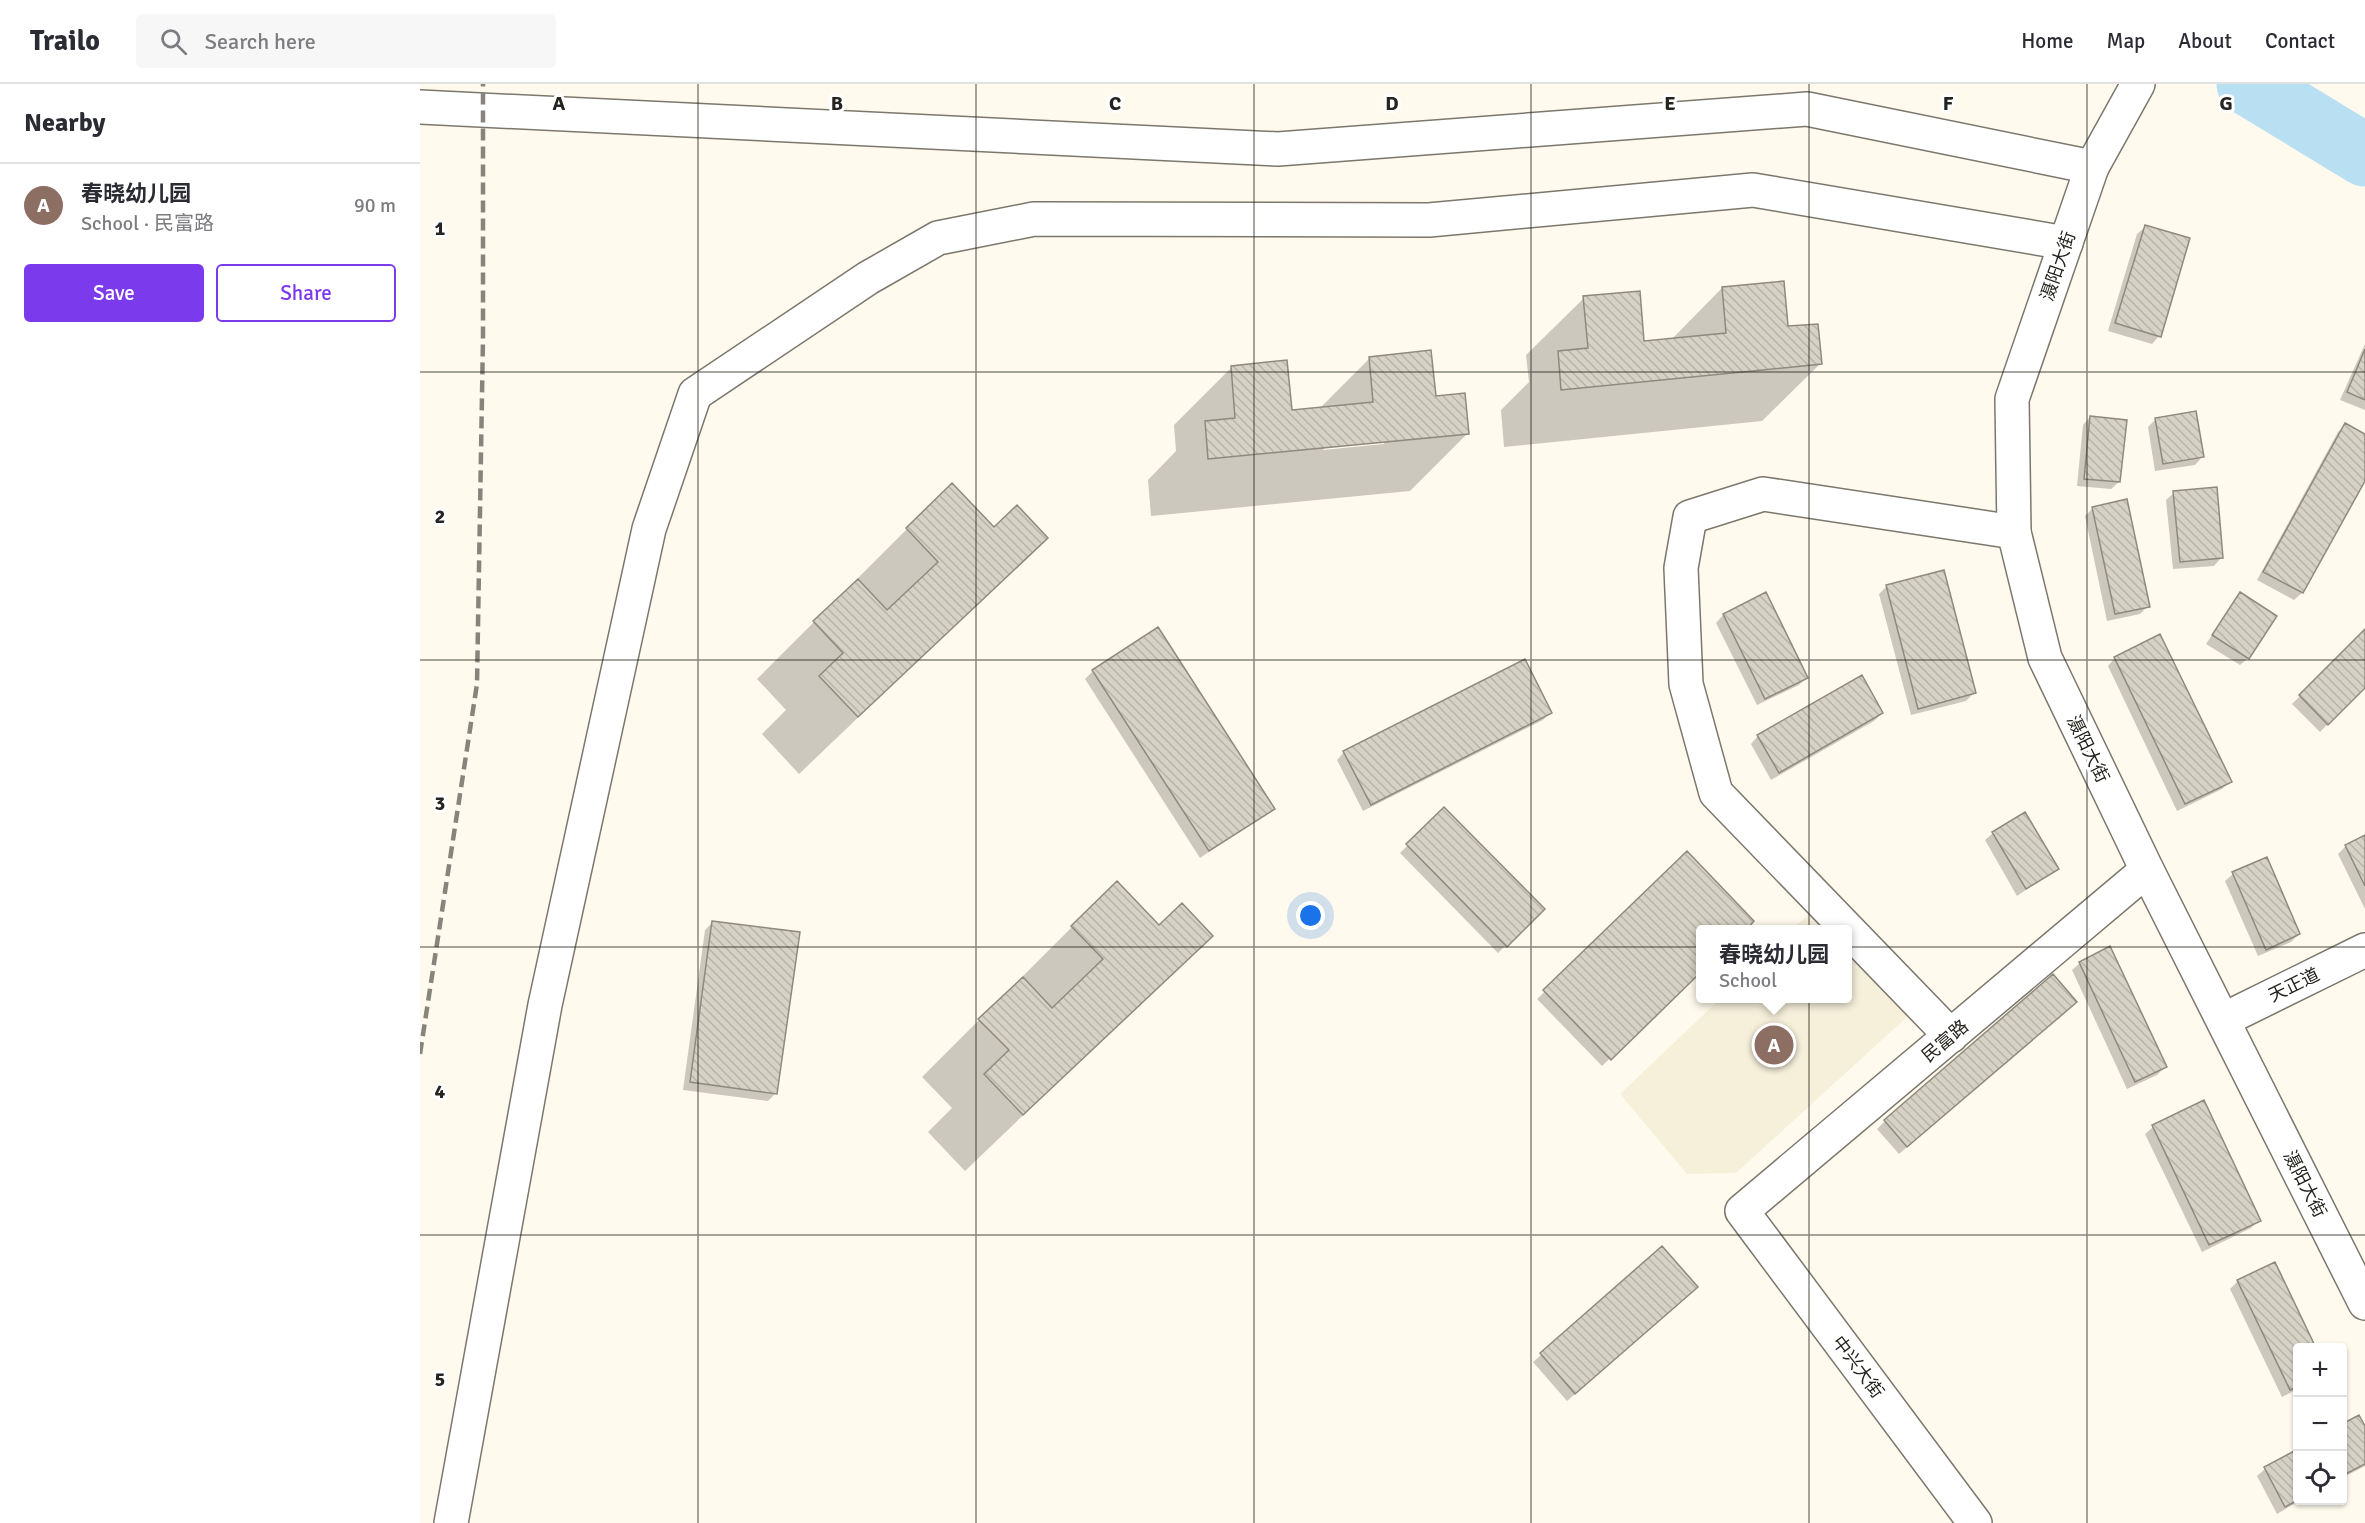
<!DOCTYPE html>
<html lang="en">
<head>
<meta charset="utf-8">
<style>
	body { margin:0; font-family:Signika,"Noto Sans SC",sans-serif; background:#f7f7f7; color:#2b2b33 }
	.controls { position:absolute; right:18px; bottom:18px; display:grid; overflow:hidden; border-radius:6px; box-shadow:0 2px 4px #0004 }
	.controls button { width:54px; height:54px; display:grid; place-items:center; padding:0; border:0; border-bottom:2px solid #e1e1e2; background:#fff; color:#2b2b33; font:30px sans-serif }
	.you { position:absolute; left:891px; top:832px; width:21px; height:21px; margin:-15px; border:4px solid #fff; border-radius:50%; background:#1a73e8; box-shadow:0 0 0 9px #1a73e833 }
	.badge { display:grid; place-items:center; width:39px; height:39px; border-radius:50%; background:#7c3aed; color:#fff; font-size:20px; font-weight:700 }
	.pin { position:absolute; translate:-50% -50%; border:3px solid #fff; box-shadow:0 2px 6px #0006 }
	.popup { position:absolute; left:1276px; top:841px; width:156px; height:78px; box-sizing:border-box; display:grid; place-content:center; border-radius:6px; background:#fff; filter:drop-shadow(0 2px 4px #0005); font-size:20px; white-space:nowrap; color:#7c7c81 }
	.popup b { font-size:22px; color:#2b2b33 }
	.popup::after { content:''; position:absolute; left:50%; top:100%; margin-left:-12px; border:12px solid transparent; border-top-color:#fff }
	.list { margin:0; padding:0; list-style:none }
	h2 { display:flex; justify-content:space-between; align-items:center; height:78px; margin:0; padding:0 24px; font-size:26px }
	h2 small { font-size:20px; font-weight:400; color:#7c7c81 }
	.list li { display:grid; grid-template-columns:39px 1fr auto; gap:18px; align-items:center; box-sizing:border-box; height:84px; padding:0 24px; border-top:2px solid #e1e1e2 }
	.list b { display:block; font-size:22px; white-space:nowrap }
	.list p { margin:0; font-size:20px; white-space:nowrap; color:#7c7c81 }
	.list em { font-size:20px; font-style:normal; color:#7c7c81 }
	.actions { display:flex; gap:12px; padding:18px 24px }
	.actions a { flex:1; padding:14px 0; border:2px solid #7c3aed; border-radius:6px; text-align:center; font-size:21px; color:#7c3aed }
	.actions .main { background:#7c3aed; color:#fff }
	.icon { flex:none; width:33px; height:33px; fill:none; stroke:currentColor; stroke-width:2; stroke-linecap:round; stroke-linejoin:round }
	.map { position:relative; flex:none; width:1945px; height:1439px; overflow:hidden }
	header { display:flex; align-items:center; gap:36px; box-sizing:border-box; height:84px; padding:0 30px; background:#fff; border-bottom:2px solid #e1e1e2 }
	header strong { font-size:28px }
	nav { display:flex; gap:33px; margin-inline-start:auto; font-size:21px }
	.search { width:420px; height:54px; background:#f7f7f7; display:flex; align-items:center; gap:15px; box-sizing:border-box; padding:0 21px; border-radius:6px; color:#7c7c81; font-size:22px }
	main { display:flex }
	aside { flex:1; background:#fff }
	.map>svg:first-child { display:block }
	.built { fill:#f6efda }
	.shadow { fill:#0003; fill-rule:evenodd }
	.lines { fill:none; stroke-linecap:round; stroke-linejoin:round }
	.river { stroke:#b9dff3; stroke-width:63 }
	.building { fill:url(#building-back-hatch); stroke:#8e8a7e; stroke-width:1.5 }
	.minor-casing { stroke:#7c776c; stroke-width:36 }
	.major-casing { stroke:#7c776c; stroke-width:36 }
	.minor { stroke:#fff; stroke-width:33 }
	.major { stroke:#fff; stroke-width:33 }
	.rail { stroke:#87847b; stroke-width:4.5; stroke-dasharray:12 6; stroke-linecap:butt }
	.grid { fill:none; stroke:#26241f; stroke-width:1.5; stroke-opacity:0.55 }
	.labels { text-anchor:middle; stroke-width:6; stroke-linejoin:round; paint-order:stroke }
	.street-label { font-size:18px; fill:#26241f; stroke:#fff }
	.grid-label { font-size:20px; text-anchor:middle; font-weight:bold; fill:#26241f; stroke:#fff; stroke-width:6; stroke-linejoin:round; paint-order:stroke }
</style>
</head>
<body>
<header>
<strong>Trailo</strong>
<div class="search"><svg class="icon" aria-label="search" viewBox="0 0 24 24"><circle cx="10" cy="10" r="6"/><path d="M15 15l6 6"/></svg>Search here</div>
<nav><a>Home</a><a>Map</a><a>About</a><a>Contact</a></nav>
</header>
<main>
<aside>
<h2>Nearby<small></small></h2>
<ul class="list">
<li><span class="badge" style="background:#8d6e63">A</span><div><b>春晓幼儿园</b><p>School · 民富路</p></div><em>90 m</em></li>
</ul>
<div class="actions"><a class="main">Save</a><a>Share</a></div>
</aside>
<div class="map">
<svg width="1945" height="1439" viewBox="0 0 1945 1439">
	<defs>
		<pattern id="building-back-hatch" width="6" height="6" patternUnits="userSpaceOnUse" patternTransform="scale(1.5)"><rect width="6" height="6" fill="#d6d2c5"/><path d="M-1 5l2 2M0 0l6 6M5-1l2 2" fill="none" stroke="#b8b4a9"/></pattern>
	</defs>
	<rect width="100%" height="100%" fill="#fffaed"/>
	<path class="built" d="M 1414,806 L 1510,912 L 1316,1089 L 1267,1090 L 1200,1010 L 1300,915 L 1428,914 L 1428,846 L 1373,845 Z"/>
	<path class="shadow" d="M 1725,143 L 1739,252 L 1732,260 L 1688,247 L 1717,150 Z
		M 1302,204 L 1367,244 L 1400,280 L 1342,337 L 1084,363 L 1081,326 L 1109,298 L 1106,271 L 1164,214 L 1223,258 L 1251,256 Z
		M 1945,260 L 1945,326 L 1920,316 Z
		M 950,274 L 1014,313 L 1047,350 L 990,407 L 731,432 L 728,396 L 756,367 L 754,341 L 811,284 L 870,328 L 899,325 ZM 964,357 L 964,360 L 903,366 L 906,362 Z
		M 1670,333 L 1699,398 L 1691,405 L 1657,402 L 1663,341 Z
		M 1736,335 L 1782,373 L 1775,381 L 1735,387 L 1728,343 Z
		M 1925,341 L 1945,351 L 1945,394 L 1882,509 L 1874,516 L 1837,496 L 1918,348 Z
		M 1754,409 L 1801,474 L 1794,482 L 1753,485 L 1746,416 Z
		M 1673,424 L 1728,522 L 1720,530 L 1687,537 L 1665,432 Z
		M 487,445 L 574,445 L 626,454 L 379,690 L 342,650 L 366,626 L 337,595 Z
		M 1467,502 L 1554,609 L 1546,617 L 1491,631 L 1459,510 Z
		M 1345,510 L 1387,593 L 1379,601 L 1337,621 L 1296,539 L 1303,531 Z
		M 1820,510 L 1828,574 L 1820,581 L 1786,560 Z
		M 1945,547 L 1945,602 L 1900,648 L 1872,620 Z
		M 1695,574 L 1810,698 L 1802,705 L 1757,727 L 1688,582 Z
		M 673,587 L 853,724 L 780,774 L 665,595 Z
		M 1130,628 L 1123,636 L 943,727 L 917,676 L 924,668 Z
		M 1462,629 L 1454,637 L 1351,696 L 1331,660 L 1338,652 Z
		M 1024,725 L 1123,825 L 1078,869 L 980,769 Z
		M 1573,749 L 1637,785 L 1597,812 L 1565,756 Z
		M 1945,753 L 1945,825 L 1918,770 L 1926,762 Z
		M 1267,770 L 1280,846 L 1280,887 L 1182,982 L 1117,915 Z
		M 1813,790 L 1879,850 L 1871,858 L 1838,872 L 1805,797 Z
		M 293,838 L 356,1009 L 348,1017 L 263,1006 L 285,846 Z
		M 652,843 L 791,851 L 545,1087 L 508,1048 L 532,1024 L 502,993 Z
		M 1660,879 L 1745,983 L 1737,991 L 1707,1005 L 1652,886 Z
		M 1647,925 L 1479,1070 L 1457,1045 L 1465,1037 Z
		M 1783,1018 L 1839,1136 L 1831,1144 L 1782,1168 L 1725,1050 L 1733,1043 Z
		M 1242,1164 L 1269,1211 L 1147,1317 L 1113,1278 Z
		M 1818,1197 L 1878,1264 L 1878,1305 L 1862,1313 L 1810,1205 Z
		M 1922,1342 L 1945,1345 L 1945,1382 L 1922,1394 Z
		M 1878,1367 L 1878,1416 L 1881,1416 L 1857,1430 L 1837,1392 L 1845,1385 Z"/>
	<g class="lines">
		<path class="river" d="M 1828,0 L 1945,71"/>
	</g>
	<path class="building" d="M 1725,141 L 1770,154 L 1741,253 L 1695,239 Z
		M 1364,197 L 1368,242 L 1398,240 L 1402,280 L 1141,306 L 1138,267 L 1168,264 L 1163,212 L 1220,207 L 1224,257 L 1306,249 L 1302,203 Z
		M 1945,265 L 1945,316 L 1927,308 Z
		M 1011,266 L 1016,312 L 1045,309 L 1049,350 L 788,375 L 785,337 L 815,334 L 811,282 L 867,276 L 872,326 L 953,318 L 949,273 Z
		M 1776,327 L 1784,373 L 1743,380 L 1735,334 Z
		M 1670,332 L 1707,336 L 1700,398 L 1664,395 Z
		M 1925,339 L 1945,350 L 1945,397 L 1883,509 L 1843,488 Z
		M 532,399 L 574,443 L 597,421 L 628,454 L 438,633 L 399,592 L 423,569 L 393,537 L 438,495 L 467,526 L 518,478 L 486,444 Z
		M 1797,403 L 1803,474 L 1760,478 L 1753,407 Z
		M 1707,415 L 1730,523 L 1695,530 L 1672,423 Z
		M 1524,486 L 1556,609 L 1498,625 L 1466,501 Z
		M 1346,508 L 1388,594 L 1345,615 L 1303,530 Z
		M 1820,508 L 1857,532 L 1829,575 L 1792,551 Z
		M 738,543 L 855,725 L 789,767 L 672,586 Z
		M 1945,545 L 1945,604 L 1908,641 L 1879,611 Z
		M 1740,550 L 1812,698 L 1765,720 L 1694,573 Z
		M 1105,575 L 1132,629 L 951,721 L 923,667 Z
		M 1442,591 L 1463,629 L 1359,689 L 1337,651 Z
		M 1024,723 L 1125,825 L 1087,863 L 986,760 Z
		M 1605,728 L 1639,785 L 1606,805 L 1572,748 Z
		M 1945,751 L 1945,802 L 1925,761 Z
		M 1267,767 L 1334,837 L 1326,846 L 1280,846 L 1280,889 L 1191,976 L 1123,906 Z
		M 1847,773 L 1880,850 L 1846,866 L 1812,788 Z
		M 697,797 L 739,841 L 762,819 L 793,852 L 603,1031 L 564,990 L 589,966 L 558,935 L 603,893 L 632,924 L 683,875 L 651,842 Z
		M 292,837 L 380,848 L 357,1010 L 270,998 Z
		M 1690,862 L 1747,983 L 1715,998 L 1659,878 Z
		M 1633,890 L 1657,918 L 1487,1063 L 1464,1036 Z
		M 1784,1016 L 1841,1137 L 1789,1161 L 1732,1041 Z
		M 1242,1162 L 1278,1203 L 1155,1310 L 1120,1269 Z
		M 1855,1178 L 1896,1264 L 1878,1264 L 1878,1303 L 1870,1306 L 1817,1196 Z
		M 1939,1331 L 1945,1342 L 1945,1380 L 1922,1392 L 1922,1340 Z
		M 1878,1365 L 1878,1416 L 1865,1423 L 1844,1383 Z"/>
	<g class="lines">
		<defs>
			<path id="minor" d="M 0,23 L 858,65 L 1387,25 L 1672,83
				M 1803,936 L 1945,866
				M 1531,952 L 1296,709 L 1266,600 L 1261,484 L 1270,433 L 1343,410 L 1594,448
				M 31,1439 L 125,921 L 229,445 L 275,310 L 448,194 L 518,154 L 614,135 L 1009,136 L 1333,106 L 1646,159
				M 1555,1439 L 1322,1127 L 1727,786"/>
			<path id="major" d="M 1718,0 L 1672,83 L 1592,315 L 1594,448 L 1625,574 L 1727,786 L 1945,1219"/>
		</defs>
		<use href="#minor" class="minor-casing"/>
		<use href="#major" class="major-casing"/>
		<use href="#minor" class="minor"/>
		<use href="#major" class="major"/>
		<path class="rail" d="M 0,970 L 57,600 L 63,254 L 63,0"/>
	</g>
	<path class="grid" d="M 278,0 L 278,1439M 556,0 L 556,1439M 834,0 L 834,1439M 1111,0 L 1111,1439M 1389,0 L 1389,1439M 1667,0 L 1667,1439M 0,288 L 1945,288M 0,576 L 1945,576M 0,863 L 1945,863M 0,1151 L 1945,1151"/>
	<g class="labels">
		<g class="street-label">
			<text transform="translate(1638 182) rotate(-71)" y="6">滠阳大街</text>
			<text transform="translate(1668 665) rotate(64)" y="6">滠阳大街</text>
			<text transform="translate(1874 901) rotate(-26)" y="6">天正道</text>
			<text transform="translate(1525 957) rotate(-40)" y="6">民富路</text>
			<text transform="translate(1885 1100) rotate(63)" y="6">滠阳大街</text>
			<text transform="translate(1438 1283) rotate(53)" y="6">中兴大街</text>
		</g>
	</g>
	<g class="grid-label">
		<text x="139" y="26">A</text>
		<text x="417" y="26">B</text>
		<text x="695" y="26">C</text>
		<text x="972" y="26">D</text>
		<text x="1250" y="26">E</text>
		<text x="1528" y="26">F</text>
		<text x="1806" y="26">G</text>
		<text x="20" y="151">1</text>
		<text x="20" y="439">2</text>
		<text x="20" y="726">3</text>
		<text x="20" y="1014">4</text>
		<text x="20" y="1302">5</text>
	</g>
</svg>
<div class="controls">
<button>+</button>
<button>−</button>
<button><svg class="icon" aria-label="locate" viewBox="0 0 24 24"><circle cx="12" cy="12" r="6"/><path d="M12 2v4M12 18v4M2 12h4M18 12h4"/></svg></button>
</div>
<div class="you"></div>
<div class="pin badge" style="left:1354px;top:961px;background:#8d6e63">A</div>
<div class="popup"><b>春晓幼儿园</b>School</div>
</div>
</main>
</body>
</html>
